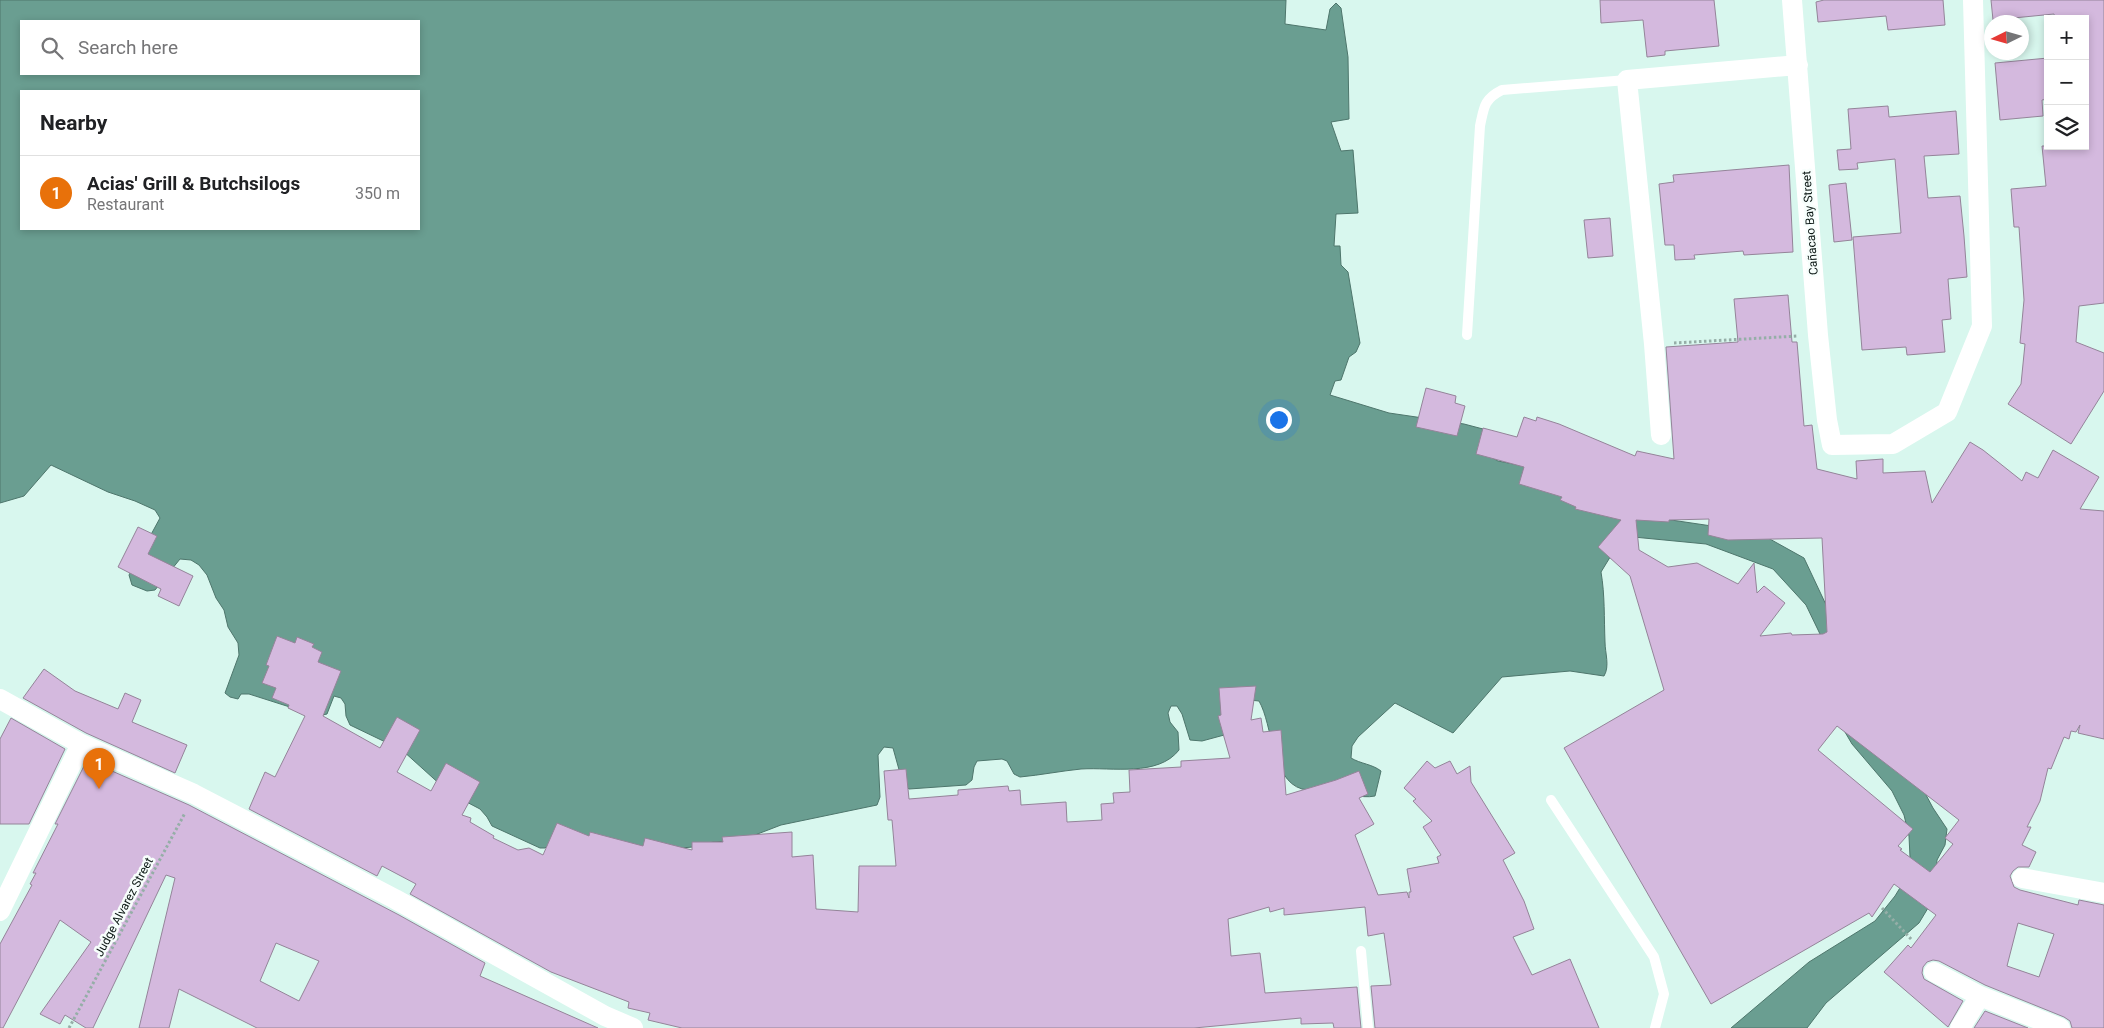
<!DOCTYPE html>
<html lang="en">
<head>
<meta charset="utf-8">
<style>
	body { margin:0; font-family:Roboto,sans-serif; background:#f6f6f6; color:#202124 }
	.controls { position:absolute; right:15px; top:15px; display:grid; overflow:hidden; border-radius:0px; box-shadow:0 2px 8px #0003 }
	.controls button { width:45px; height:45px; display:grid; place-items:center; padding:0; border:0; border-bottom:1px solid #e0e0e0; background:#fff; color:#202124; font:25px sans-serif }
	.compass { position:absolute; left:1984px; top:15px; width:45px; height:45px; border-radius:50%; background:#fff; box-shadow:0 2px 8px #0003; rotate:265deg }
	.you { position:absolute; left:1278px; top:419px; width:18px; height:18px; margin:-12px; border:4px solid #fff; border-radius:50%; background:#1a73e8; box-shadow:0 0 0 8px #1a73e833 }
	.badge { display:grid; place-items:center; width:32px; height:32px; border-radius:50%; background:#db2777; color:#fff; font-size:16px; font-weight:700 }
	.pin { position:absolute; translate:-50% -41px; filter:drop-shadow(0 1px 2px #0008) }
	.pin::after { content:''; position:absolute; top:26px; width:18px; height:15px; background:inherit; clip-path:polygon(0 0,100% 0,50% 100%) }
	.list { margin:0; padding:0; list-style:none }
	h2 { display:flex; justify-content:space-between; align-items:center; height:65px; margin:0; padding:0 20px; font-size:21px }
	h2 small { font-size:16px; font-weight:400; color:#757577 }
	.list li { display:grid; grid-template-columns:32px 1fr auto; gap:15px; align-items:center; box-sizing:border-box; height:75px; padding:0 20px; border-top:1px solid #e0e0e0 }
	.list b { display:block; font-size:19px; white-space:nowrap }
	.list p { margin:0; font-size:16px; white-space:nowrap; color:#757577 }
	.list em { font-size:16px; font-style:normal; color:#757577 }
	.icon { flex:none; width:28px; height:28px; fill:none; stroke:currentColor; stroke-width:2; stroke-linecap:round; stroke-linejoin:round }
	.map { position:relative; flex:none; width:2104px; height:1028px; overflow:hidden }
	.search { position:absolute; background:#fff; box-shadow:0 2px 8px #0003; left:20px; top:20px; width:400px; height:55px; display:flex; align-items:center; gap:12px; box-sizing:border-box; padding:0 18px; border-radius:0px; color:#757577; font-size:19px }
	.panel { position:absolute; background:#fff; box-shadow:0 2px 8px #0003; left:20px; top:90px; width:400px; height:140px; border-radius:0px }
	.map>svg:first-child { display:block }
	.water { fill:#6a9e91; stroke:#4e766c; fill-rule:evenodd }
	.building { fill:#d4b9de; stroke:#948499; fill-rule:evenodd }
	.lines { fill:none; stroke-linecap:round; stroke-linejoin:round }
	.path { stroke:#95aea7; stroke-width:3; stroke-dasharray:2.5 2.5; stroke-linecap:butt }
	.service { stroke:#fff; stroke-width:10 }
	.minor { stroke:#fff; stroke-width:20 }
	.labels { text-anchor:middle; stroke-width:5; stroke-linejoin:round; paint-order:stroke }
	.street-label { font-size:12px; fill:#0c1815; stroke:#f7fefc }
</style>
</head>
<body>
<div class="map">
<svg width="2104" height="1028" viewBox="0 0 2104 1028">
	<rect width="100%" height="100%" fill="#d8f7ee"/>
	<path class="water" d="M 0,0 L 1286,0 L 1285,24 L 1326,30 L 1330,9 L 1336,3 L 1341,8 L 1348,57 L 1349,119 L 1331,122 L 1341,151 L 1353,150 L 1358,213 L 1336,214 L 1334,246 L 1340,246 L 1341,265 L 1348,272 L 1360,343 L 1356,352 L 1349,357 L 1341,380 L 1335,381 L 1330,395 L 1389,413 L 1464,424 L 1483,429 L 1487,455 L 1498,461 L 1524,466 L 1624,513 L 1759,533 L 1804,558 L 1836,626 L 1933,808 L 1947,829 L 1945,845 L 1937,860 L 1934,898 L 1919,923 L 1826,1003 L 1807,1028 L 1731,1028 L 1809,962 L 1875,921 L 1895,896 L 1906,878 L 1910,857 L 1909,836 L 1904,815 L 1892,791 L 1852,744 L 1835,715 L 1825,683 L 1820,634 L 1806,605 L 1773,569 L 1706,544 L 1623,536 L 1601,572 C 1605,595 1604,618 1605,642 C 1605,653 1610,666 1604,676 L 1570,671 L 1502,677 L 1453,733 L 1395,703 L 1358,737 L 1352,746 L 1351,758 C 1361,764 1372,764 1381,771 L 1375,796 C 1361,799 1344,792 1329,791 C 1321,790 1310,791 1302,789 C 1271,780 1273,725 1259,701 L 1249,700 L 1239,731 L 1202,741 L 1190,740 L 1182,714 L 1177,706 L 1171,706 L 1168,713 L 1170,722 L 1178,732 L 1179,750 C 1158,777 1112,767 1081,769 C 1061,771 1041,775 1020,777 L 1014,774 L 1007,761 L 1002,759 L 977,761 L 974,767 L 972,780 L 966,785 L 909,789 L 903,784 L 893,748 L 884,747 L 878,755 L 880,797 L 877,805 L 781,825 L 742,840 L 713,842 L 693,847 L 630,852 L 551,842 L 545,848 L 540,848 L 492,826 L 487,817 L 480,809 L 459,798 L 443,787 L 402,750 L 350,725 L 346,716 L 345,704 L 341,698 L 334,696 L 327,714 L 318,716 L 249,694 L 241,694 L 238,699 L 230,697 L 225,693 L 239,655 L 238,643 L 228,627 L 224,610 L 216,598 L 207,575 L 199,565 L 191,560 L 180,559 L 155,590 L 147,591 L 132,585 L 129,575 L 160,518 L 155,510 L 135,501 L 108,492 L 51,465 L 24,496 L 0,503 ZM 21,21 L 419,21 L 419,74 L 21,74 ZM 21,91 L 419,91 L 419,229 L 21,229 Z"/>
	<path class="building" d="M 1600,0 L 1714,0 L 1719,46 L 1665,51 L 1665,55 L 1647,57 L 1643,20 L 1601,23 Z
		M 1824,0 L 1943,0 L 1945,25 L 1888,30 L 1886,16 L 1818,22 L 1816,2 Z
		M 1991,0 L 2104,0 L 2104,303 L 2079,306 L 2076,342 L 2104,353 L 2104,391 L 2071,444 L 2008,404 L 2021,384 L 2025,344 L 2020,343 L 2024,300 L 2019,227 L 2014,227 L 2011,189 L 2046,186 L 2042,146 L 2085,146 L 2085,19 L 2055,19 L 2054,14 L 1993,20 Z
		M 2048,58 L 2048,99 L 2042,100 L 2043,116 L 2000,120 L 1995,63 Z
		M 1888,106 L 1889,117 L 1956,111 L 1959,154 L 1924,156 L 1928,198 L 1960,196 L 1964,236 L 1967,277 L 1948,279 L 1951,319 L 1942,320 L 1945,352 L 1907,355 L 1906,347 L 1862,350 L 1853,237 L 1901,233 L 1895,159 L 1857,163 L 1858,169 L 1839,170 L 1837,150 L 1851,149 L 1848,109 Z
		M 1789,165 L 1793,252 L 1744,255 L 1743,251 L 1694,255 L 1695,259 L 1675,260 L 1674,245 L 1665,245 L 1659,184 L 1674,182 L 1673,175 Z
		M 1846,183 L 1852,240 L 1834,242 L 1829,185 Z
		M 1610,218 L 1613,256 L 1588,258 L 1584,220 Z
		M 1788,295 L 1792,342 L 1797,342 L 1804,426 L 1812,425 L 1817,469 L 1857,479 L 1856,461 L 1883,459 L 1883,473 L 1925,471 L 1932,503 L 1970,442 L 1983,450 L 2022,481 L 2026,472 L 2038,478 L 2053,450 L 2099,477 L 2080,509 L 2104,511 L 2104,739 L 2078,733 L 2080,725 L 2076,732 L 2071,731 L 2069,739 L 2064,737 L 2051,769 L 2048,768 L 2040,801 L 2027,827 L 2031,827 L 2022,845 L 2036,852 L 2029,867 L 2018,867 L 2013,871 L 2010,876 L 2014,887 L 2020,890 L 2078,905 L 2079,900 L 2104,905 L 2104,1028 L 2072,1028 L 2070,1021 L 2064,1017 L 1985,985 L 1939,961 L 1933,960 L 1927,962 L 1923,967 L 1922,973 L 1924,979 L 1963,1001 L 1948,1027 L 1884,972 L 1908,945 L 1911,948 L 1936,915 L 1894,884 L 1872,917 L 1869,913 L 1711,1004 L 1564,748 L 1664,690 L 1630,576 L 1598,547 L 1621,520 L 1575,509 L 1576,507 L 1560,500 L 1562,497 L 1519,484 L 1524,467 L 1476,454 L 1483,428 L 1517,437 L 1524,417 L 1536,421 L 1537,417 L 1559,424 L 1635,456 L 1637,451 L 1674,459 L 1666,347 L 1738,342 L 1734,299 ZM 1709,519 L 1708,535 L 1728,540 L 1822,538 L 1827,632 L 1823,634 L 1792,635 L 1791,633 L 1760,636 L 1785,603 L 1764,586 L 1757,593 L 1754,563 L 1738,584 L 1697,563 L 1668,567 L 1639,550 L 1636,520 L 1669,522 L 1669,520 ZM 1837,726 L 1959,820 L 1945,838 L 1953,844 L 1930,872 L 1900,850 L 1902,849 L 1898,846 L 1913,829 L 1818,750 ZM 2018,923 L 2054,934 L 2039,977 L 2007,966 Z
		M 1426,388 L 1456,396 L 1455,403 L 1465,406 L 1457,436 L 1416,427 Z
		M 138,527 L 157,536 L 148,554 L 193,576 L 179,606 L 158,596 L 161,589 L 118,567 Z
		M 277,636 L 295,643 L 297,637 L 314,644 L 312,647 L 322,652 L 318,662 L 341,671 L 323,716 L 380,748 L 397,717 L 420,730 L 397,772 L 431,791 L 446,763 L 480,782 L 462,815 L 471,818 L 470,822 L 494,836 L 493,838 L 518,850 L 529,848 L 543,855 L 557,823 L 589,836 L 590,832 L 643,846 L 645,838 L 692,850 L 692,842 L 723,842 L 722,837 L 792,832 L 792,857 L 813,855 L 816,909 L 858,912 L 859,866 L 896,866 L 892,820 L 888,820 L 884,771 L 906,769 L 909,799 L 958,795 L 958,790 L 1008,786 L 1009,791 L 1020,790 L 1021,805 L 1066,802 L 1067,822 L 1102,820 L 1101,804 L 1114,803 L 1113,793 L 1130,792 L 1129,770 L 1181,767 L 1181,761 L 1230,758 L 1218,716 L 1221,715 L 1219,688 L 1256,686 L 1251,720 L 1261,718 L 1263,732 L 1281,730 L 1286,795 L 1336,780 L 1359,771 L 1368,794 L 1359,798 L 1374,824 L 1355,835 L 1378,895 L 1407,892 L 1409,898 L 1409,892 L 1411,892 L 1407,869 L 1439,863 L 1437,857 L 1441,855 L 1423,827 L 1432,821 L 1413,801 L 1416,799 L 1404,788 L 1427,761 L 1435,768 L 1450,761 L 1457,774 L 1470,766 L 1471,782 L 1515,853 L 1503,860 L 1524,901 L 1534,929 L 1513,937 L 1532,975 L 1570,959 L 1599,1028 L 1375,1028 L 1371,986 L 1391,985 L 1384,933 L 1368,936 L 1365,907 L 1284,915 L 1284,908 L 1270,912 L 1269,907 L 1228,919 L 1231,956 L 1260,953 L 1265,993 L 1357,987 L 1361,1028 L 1334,1028 L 1333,1023 L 1301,1024 L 1301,1018 L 1194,1028 L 682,1028 L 648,1020 L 650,1013 L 628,1008 L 629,1002 L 551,972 L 410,894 L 416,884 L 382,866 L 377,876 L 249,809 L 265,772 L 275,777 L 305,716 L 288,708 L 289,705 L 272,698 L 276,688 L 262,683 L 269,666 L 266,665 Z
		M 44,669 L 75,691 L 118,709 L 125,693 L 141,700 L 132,722 L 187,745 L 175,773 L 86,733 L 23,698 Z
		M 11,718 L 65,749 L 29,824 L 0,824 L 0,739 Z
		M 87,760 L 189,805 L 399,915 L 485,963 L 480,976 L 598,1028 L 257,1028 L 179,989 L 169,1028 L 139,1028 L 175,878 L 166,875 L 93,1028 L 86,1028 L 65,1015 L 60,1024 L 40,1014 L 91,942 L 60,920 L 3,1028 L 0,1028 L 0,944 L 32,885 L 30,884 L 36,873 L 33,873 L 58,824 L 55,824 ZM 276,943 L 319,961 L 299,1001 L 260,981 Z
		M 1985,1011 L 2028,1028 L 1974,1028 Z"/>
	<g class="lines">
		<path class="path" d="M 1674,343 L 1798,336
			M 1882,908 L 1912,940
			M 69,1028 L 185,813"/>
		<path class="service" d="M 1467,335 L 1480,126 C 1484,107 1484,99 1502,90 L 1627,80
			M 1551,800 L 1654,957 L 1664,994 L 1655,1028
			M 1361,951 L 1368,1028"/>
		<path class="minor" d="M 1792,0 L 1818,335 L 1827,420 L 1832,445 L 1893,444 L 1947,412 L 1982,326 L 1973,0
			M 1661,435 L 1654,344 L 1627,80 L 1798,65
			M 0,699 L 81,744 L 194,794 L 395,899 L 605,1016 L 633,1028
			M 2022,878 L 2104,893
			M 0,911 L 81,744
			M 1934,972 L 1980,996 L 2060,1028
			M 1960,1028 L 1980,996"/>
	</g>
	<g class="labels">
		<g class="street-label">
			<text transform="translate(1810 223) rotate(-94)" y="4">Cañacao Bay Street</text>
			<text transform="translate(124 907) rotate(-62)" y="4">Judge Alvarez Street</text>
		</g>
	</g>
</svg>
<div class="controls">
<button>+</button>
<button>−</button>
<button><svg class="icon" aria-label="layers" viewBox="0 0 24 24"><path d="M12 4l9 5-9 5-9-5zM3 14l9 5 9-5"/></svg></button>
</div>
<svg class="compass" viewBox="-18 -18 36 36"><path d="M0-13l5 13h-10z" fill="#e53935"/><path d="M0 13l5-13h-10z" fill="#757577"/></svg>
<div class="you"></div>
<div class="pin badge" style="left:99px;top:789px;background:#e8710a">1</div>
<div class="search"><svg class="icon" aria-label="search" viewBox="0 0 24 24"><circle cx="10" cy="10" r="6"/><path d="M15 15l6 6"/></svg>Search here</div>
<section class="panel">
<h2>Nearby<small></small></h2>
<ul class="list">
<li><span class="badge" style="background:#e8710a">1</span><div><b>Acias' Grill &amp; Butchsilogs</b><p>Restaurant</p></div><em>350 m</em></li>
</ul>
</section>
</div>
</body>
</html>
